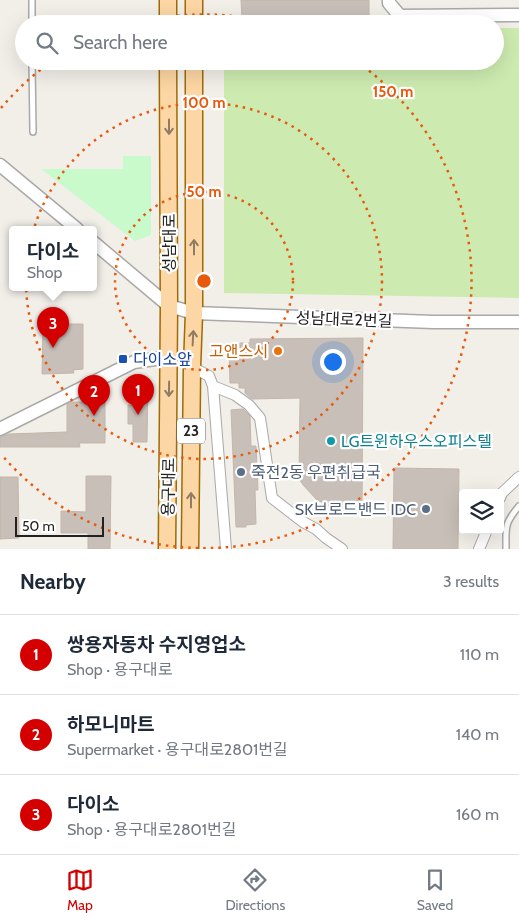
<!DOCTYPE html>
<html lang="en">
<head>
<meta charset="utf-8">
<style>
	body { margin:0; font-family:Cabin,"Noto Sans KR",sans-serif; background:#f6f6f7; color:#1f2937 }
	.controls { position:absolute; right:15px; bottom:15px; display:grid; overflow:hidden; border-radius:5px; box-shadow:0 5px 20px #0002 }
	.controls button { width:45px; height:45px; display:grid; place-items:center; padding:0; border:0; border-bottom:1px solid #e0e1e3; background:#fff; color:#1f2937; font:25px sans-serif }
	.scale { position:absolute; left:15px; bottom:12px; width:89px; box-sizing:border-box; padding-left:5px; border:2px solid #222; border-top:0; font-size:14px; line-height:18px; white-space:nowrap; color:#222; -webkit-text-stroke:4px #fff; paint-order:stroke }
	.you { position:absolute; left:332px; top:361px; width:18px; height:18px; margin:-12px; border:4px solid #fff; border-radius:50%; background:#1a73e8; box-shadow:0 0 0 8px #1a73e833 }
	.badge { display:grid; place-items:center; width:32px; height:32px; border-radius:50%; background:#d40000; color:#fff; font-size:16px; font-weight:700 }
	.pin { position:absolute; translate:-50% -41px; filter:drop-shadow(0 1px 2px #0008) }
	.pin::after { content:''; position:absolute; top:26px; width:18px; height:15px; background:inherit; clip-path:polygon(0 0,100% 0,50% 100%) }
	.popup { position:absolute; left:9px; top:226px; width:88px; height:65px; box-sizing:border-box; display:grid; place-content:center; border-radius:5px; background:#fff; filter:drop-shadow(0 1px 4px #0005); font-size:16px; white-space:nowrap; color:#747a83 }
	.popup b { font-size:19px; color:#1f2937 }
	.popup::after { content:''; position:absolute; left:50%; top:100%; margin-left:-10px; border:10px solid transparent; border-top-color:#fff }
	.list { margin:0; padding:0; list-style:none }
	h2 { display:flex; justify-content:space-between; align-items:center; height:65px; margin:0; padding:0 20px; font-size:21px }
	h2 small { font-size:16px; font-weight:400; color:#747a83 }
	.list li { display:grid; grid-template-columns:32px 1fr auto; gap:15px; align-items:center; box-sizing:border-box; height:80px; padding:0 20px; border-top:1px solid #e0e1e3 }
	.list b { display:block; font-size:19px; white-space:nowrap }
	.list p { margin:0; font-size:16px; white-space:nowrap; color:#747a83 }
	.list em { font-size:16px; font-style:normal; color:#747a83 }
	.icon { flex:none; width:28px; height:28px; fill:none; stroke:currentColor; stroke-width:2; stroke-linecap:round; stroke-linejoin:round }
	.map { position:relative; flex:none; width:519px; height:549px; overflow:hidden }
	.search { position:absolute; background:#fff; box-shadow:0 5px 20px #0002; left:15px; right:15px; top:15px; height:55px; display:flex; align-items:center; gap:12px; box-sizing:border-box; padding:0 18px; border-radius:28px; color:#747a83; font-size:19px }
	.sheet { height:305px; background:#fff }
	nav { display:flex; justify-content:space-around; align-items:center; box-sizing:border-box; height:70px; border-top:1px solid #e0e1e3; background:#fff; font-size:14px; color:#747a83 }
	nav a { display:grid; justify-items:center; gap:2px }
	nav .on { color:#d40000 }
	.map>svg:first-child { display:block }
	.grass { fill:#cdebb0 }
	.park { fill:#c8facc }
	.building { fill:#c7bfb8; stroke:#c4b6ab }
	.lines { fill:none; stroke-linecap:round; stroke-linejoin:round }
	.service-casing { stroke:#a9a9a9; stroke-width:8 }
	.minor-casing { stroke:#a9a9a9; stroke-width:12 }
	.tertiary-casing { stroke:#a9a9a9; stroke-width:15 }
	.primary-casing { stroke:#a06b00; stroke-width:19 }
	.service { stroke:#fff; stroke-width:5 }
	.minor { stroke:#fff; stroke-width:10 }
	.tertiary { stroke:#fff; stroke-width:12 }
	.primary { stroke:#fcd6a4; stroke-width:16 }
	.oneway { stroke:#8f7c63 }
	.ring { fill:none; stroke:#e8590c; stroke-width:2.5; stroke-dasharray:2.5 5 }
	.food-dot { fill:#e8710a; stroke:#fff; stroke-width:2 }
	.transit-dot { fill:#1a4fb4; stroke:#fff; stroke-width:2 }
	.culture-dot { fill:#0f9aa8; stroke:#fff; stroke-width:2 }
	.service-dot { fill:#5c6f8a; stroke:#fff; stroke-width:2 }
	.labels { text-anchor:middle; stroke-width:4.5; stroke-linejoin:round; paint-order:stroke }
	.shield { fill:#fff; stroke:#646464; stroke-width:1 }
	.shield-label { font-size:15px; font-weight:bold; fill:#222 }
	.street-label { font-size:16px; fill:#222; stroke:#fff }
	.food-label { font-size:16px; fill:#c56008; stroke:#fff; text-anchor:end }
	.transit-label { font-size:16px; fill:#164399; stroke:#fff; text-anchor:start }
	.culture-label { font-size:16px; fill:#0d838f; stroke:#fff; text-anchor:start }
	.service-label { font-size:16px; fill:#4e5e75; stroke:#fff; text-anchor:start }
	.centre { fill:#e8590c; stroke:#fff; stroke-width:2.5 }
	.ring-label { font-size:15px; text-anchor:middle; font-weight:bold; fill:#e8590c; stroke:#fff; stroke-width:4.5; stroke-linejoin:round; paint-order:stroke }
</style>
</head>
<body>
<div class="map">
<svg width="519" height="549" viewBox="0 0 519 549">
	<rect width="100%" height="100%" fill="#f2efe9"/>
	<path class="grass" d="M 495,28 L 519,28 L 519,298 L 224,293 L 224,61 L 495,61 Z"/>
	<path class="park" d="M 123,156 L 151,156 L 151,235 L 135,241 L 41,169 L 123,169 Z"/>
	<path class="building" d="M 241,0 L 369,0 L 369,21 L 242,21 Z
		M 43,324 L 83,324 L 83,369 L 73,370 L 74,373 L 42,374 Z
		M 363,338 L 362,514 L 341,511 L 332,508 L 316,499 L 304,486 L 299,479 L 300,398 L 252,399 L 245,393 L 245,388 L 239,388 L 239,383 L 230,383 L 229,350 L 240,350 L 240,343 L 250,343 L 250,339 Z
		M 132,379 L 148,379 L 147,442 L 133,442 L 133,424 L 128,424 L 128,405 L 132,405 Z
		M 105,386 L 105,443 L 79,443 L 80,447 L 0,447 L 0,437 L 9,434 L 67,432 L 67,404 L 72,402 L 83,402 L 83,396 Z
		M 243,409 L 250,416 L 251,446 L 256,446 L 258,490 L 255,490 L 256,524 L 246,525 L 246,527 L 236,527 L 231,410 Z
		M 394,468 L 459,469 L 458,549 L 393,549 Z
		M 86,476 L 111,476 L 110,549 L 88,549 L 88,533 L 61,533 L 61,511 L 86,512 Z
		M 0,477 L 18,477 L 19,538 L 0,539 Z"/>
	<g class="lines">
		<defs>
			<path id="service" d="M 32,0 L 32,24
				M 32,61 L 33,132
				M 506,549 C 506,527 504,524 519,506"/>
			<path id="minor" d="M 192,367 L 209,376 L 213,386 L 226,549
				M 213,386 L 235,395 L 249,405 L 260,418 L 272,498 L 303,522 L 316,529 L 326,538 L 342,549
				M 500,498 L 502,493 L 519,477
				M 479,549 L 487,530"/>
			<path id="tertiary" d="M 389,0 L 389,3 L 400,16 L 519,15
				M 0,165 L 77,229
				M 93,242 L 169,306 L 194,313 L 433,322 L 519,322
				M 0,429 L 134,362 L 169,357"/>
			<path id="primary" d="M 168,0 L 168,24
				M 194,0 L 194,24
				M 167,549 L 169,306 L 168,61
				M 190,549 L 192,367 L 194,313 L 194,61"/>
		</defs>
		<use href="#service" class="service-casing"/>
		<use href="#minor" class="minor-casing"/>
		<use href="#tertiary" class="tertiary-casing"/>
		<use href="#primary" class="primary-casing"/>
		<use href="#service" class="service"/>
		<use href="#minor" class="minor"/>
		<use href="#tertiary" class="tertiary"/>
		<use href="#primary" class="primary"/>
	</g>
	<defs><path id="oneway-shaft" d="M-6 0H5M1.5-3L5.5 0L1.5 3" fill="none" stroke-width="1.6" stroke-linecap="round" stroke-linejoin="round" transform="scale(1.25)"/></defs>
	<g class="oneway">
		<use href="#oneway-shaft" transform="translate(169 127) rotate(90)"/>
		<use href="#oneway-shaft" transform="translate(194 247) rotate(-90)"/>
		<use href="#oneway-shaft" transform="translate(193 338) rotate(-87)"/>
		<use href="#oneway-shaft" transform="translate(169 389) rotate(91)"/>
		<use href="#oneway-shaft" transform="translate(191 500) rotate(-90)"/>
	</g>
	<g class="ring">
		<circle cx="204" cy="281" r="89"/>
		<circle cx="204" cy="281" r="178"/>
		<path d="M1 108A267 267 0 0 1 51 62M133 24A267 267 0 0 1 275 24M357 62A267 267 0 1 1 1 454"/>
	</g>
	<circle class="food-dot" cx="278" cy="351" r="5"/>
	<rect class="transit-dot" x="118" y="354" width="10" height="10" rx="2.5"/>
	<circle class="culture-dot" cx="331" cy="441" r="5"/>
	<g class="service-dot">
		<circle cx="241" cy="472" r="5"/>
		<circle cx="426" cy="509" r="5"/>
	</g>
	<g class="labels">
		<rect class="shield" x="177" y="418.5" width="28" height="25" rx="4"/>
		<g class="shield-label">
			<text x="191" y="436">23</text>
		</g>
		<g class="street-label">
			<text transform="translate(169 243) rotate(-90)" y="6">성남대로</text>
			<text transform="translate(344 319) rotate(2)" y="6">성남대로2번길</text>
			<text transform="translate(168 487) rotate(-89)" y="6">용구대로</text>
		</g>
		<g class="food-label">
			<text x="268" y="357">고앤스시</text>
		</g>
		<g class="transit-label">
			<text x="133" y="365">다이소앞</text>
		</g>
		<g class="culture-label">
			<text x="341" y="447">LG트윈하우스오피스텔</text>
		</g>
		<g class="service-label">
			<text x="251" y="478">죽전2동 우편취급국</text>
			<text x="416" y="515" text-anchor="end">SK브로드밴드 IDC</text>
		</g>
	</g>
	<circle cx="204" cy="281" r="8" class="centre"/>
	<g class="ring-label">
		<text x="393" y="97">150 m</text>
		<text x="204" y="108">100 m</text>
		<text x="204" y="197">50 m</text>
	</g>
</svg>
<div class="controls">
<button><svg class="icon" aria-label="layers" viewBox="0 0 24 24"><path d="M12 4l9 5-9 5-9-5zM3 14l9 5 9-5"/></svg></button>
</div>
<div class="scale">50 m</div>
<div class="you"></div>
<div class="pin badge" style="left:138px;top:415px">1</div>
<div class="pin badge" style="left:94px;top:416px">2</div>
<div class="pin badge" style="left:53px;top:348px">3</div>
<div class="popup"><b>다이소</b>Shop</div>
<div class="search"><svg class="icon" aria-label="search" viewBox="0 0 24 24"><circle cx="10" cy="10" r="6"/><path d="M15 15l6 6"/></svg>Search here</div>
</div>
<section class="sheet">
<h2>Nearby<small>3 results</small></h2>
<ul class="list">
<li><span class="badge">1</span><div><b>쌍용자동차 수지영업소</b><p>Shop · 용구대로</p></div><em>110 m</em></li>
<li><span class="badge">2</span><div><b>하모니마트</b><p>Supermarket · 용구대로2801번길</p></div><em>140 m</em></li>
<li><span class="badge">3</span><div><b>다이소</b><p>Shop · 용구대로2801번길</p></div><em>160 m</em></li>
</ul>
</section>
<nav>
<a class="on"><svg class="icon" aria-label="map" viewBox="0 0 24 24"><path d="M3 6l6-2 6 2 6-2v14l-6 2-6-2-6 2zM9 4v14M15 6v14"/></svg>Map</a>
<a><svg class="icon" aria-label="directions" viewBox="0 0 24 24"><path d="M12 3l9 9-9 9-9-9zM9 14v-3h6M13 9l2 2-2 2"/></svg>Directions</a>
<a><svg class="icon" aria-label="saved" viewBox="0 0 24 24"><path d="M7 4h10v16l-5-4-5 4z"/></svg>Saved</a>
</nav>
</body>
</html>
